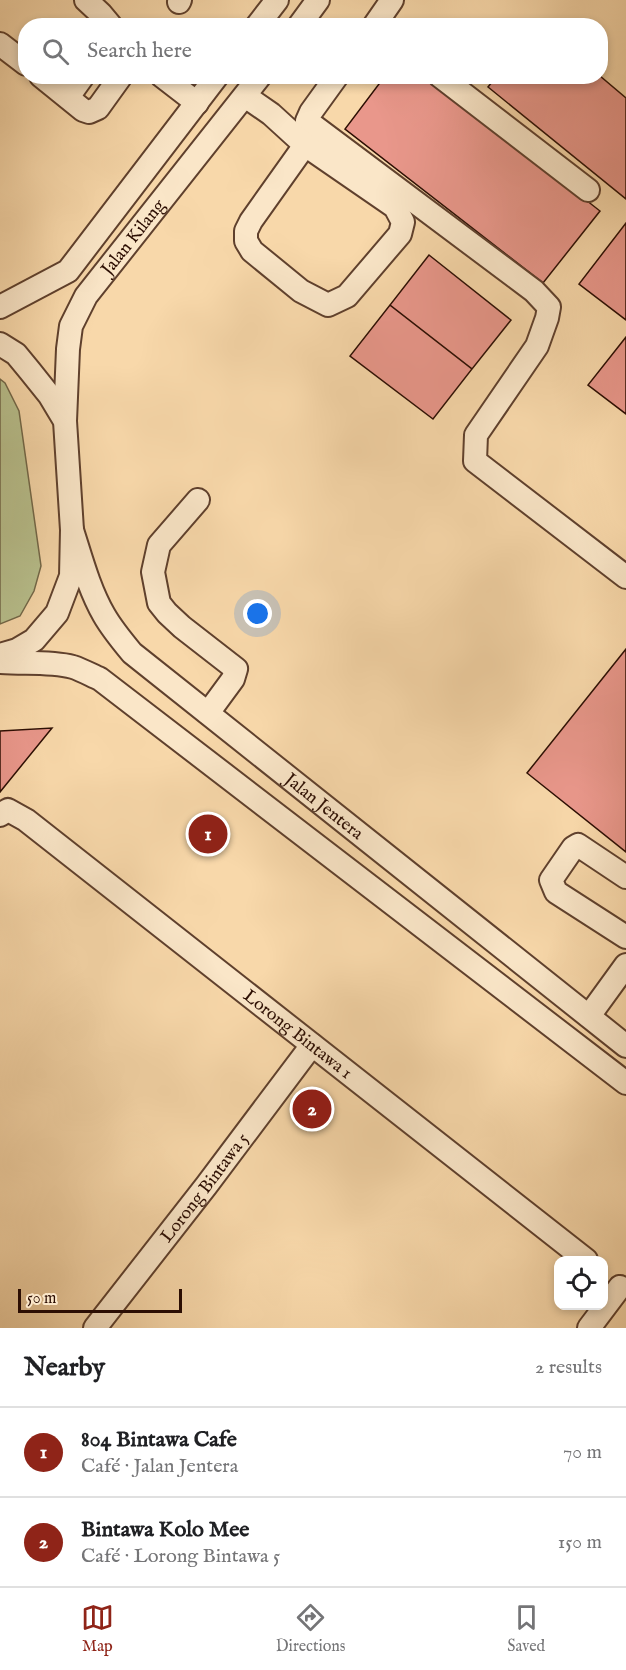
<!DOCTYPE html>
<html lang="en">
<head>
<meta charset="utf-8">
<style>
	body { margin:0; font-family:"IM FELL English",serif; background:#f2f2f2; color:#202124 }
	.controls { position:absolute; right:18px; bottom:18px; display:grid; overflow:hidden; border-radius:12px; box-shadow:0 3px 9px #0003 }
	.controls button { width:54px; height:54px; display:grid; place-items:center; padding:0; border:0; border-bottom:2px solid #e0e0e0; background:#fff; color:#202124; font:30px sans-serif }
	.scale { position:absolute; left:18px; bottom:15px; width:164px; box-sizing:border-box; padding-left:6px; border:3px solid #2c0e03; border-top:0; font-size:16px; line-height:21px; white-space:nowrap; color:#2c0e03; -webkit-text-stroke:4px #fae6c8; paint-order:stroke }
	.you { position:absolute; left:258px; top:614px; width:21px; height:21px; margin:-15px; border:4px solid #fff; border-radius:50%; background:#1a73e8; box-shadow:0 0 0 9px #1a73e833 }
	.badge { display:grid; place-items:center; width:39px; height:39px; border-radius:50%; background:#8f2418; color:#fff; font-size:20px; font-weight:700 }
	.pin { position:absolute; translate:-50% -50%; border:3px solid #fff; box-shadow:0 2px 6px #0006 }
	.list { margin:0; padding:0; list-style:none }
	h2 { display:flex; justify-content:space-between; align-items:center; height:78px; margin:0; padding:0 24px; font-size:26px }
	h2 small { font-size:20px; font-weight:400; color:#757577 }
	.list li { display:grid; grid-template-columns:39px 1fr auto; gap:18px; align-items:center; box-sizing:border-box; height:90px; padding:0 24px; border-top:2px solid #e0e0e0 }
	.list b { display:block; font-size:22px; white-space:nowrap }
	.list p { margin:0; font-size:20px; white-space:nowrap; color:#757577 }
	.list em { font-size:20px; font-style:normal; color:#757577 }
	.icon { flex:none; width:33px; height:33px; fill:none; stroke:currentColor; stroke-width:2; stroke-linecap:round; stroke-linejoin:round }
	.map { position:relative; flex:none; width:626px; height:1328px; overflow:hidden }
	.search { position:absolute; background:#fff; box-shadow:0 3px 9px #0003; left:18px; right:18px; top:18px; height:66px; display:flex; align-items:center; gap:15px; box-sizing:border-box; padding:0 21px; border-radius:24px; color:#757577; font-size:22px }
	.sheet { height:258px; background:#fff }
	nav { display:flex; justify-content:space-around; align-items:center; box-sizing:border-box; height:84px; border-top:2px solid #e0e0e0; background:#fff; font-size:16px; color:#757577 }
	nav a { display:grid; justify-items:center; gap:3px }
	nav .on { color:#8f2418 }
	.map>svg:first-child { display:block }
	.green { fill:#b8c08d; stroke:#726748; stroke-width:1.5 }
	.building { fill:#e9978b; stroke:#2c0e03; stroke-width:1.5 }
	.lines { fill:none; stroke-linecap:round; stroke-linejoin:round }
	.minor-casing { stroke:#5f402d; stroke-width:26 }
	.minor { stroke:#fae6c8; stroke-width:22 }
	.labels { text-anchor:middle; stroke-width:6; stroke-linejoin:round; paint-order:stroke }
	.street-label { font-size:18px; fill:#2c0e03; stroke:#fae6c8 }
</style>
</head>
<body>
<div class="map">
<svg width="626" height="1328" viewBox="0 0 626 1328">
	<rect width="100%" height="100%" fill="#f8d8aa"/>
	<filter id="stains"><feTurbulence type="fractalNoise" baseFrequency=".00333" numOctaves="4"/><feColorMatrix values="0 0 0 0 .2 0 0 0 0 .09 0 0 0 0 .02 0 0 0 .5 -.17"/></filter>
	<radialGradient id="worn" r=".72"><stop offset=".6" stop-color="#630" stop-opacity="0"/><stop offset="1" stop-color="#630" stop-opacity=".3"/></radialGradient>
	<path class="green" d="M 0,379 L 5,383 L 19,411 L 41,566 L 34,591 L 20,616 L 0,624 Z"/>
	<path class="building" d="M 385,76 L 428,76 L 600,211 L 543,283 L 345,129 Z
		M 497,76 L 600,76 L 626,98 L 626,199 L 488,87 Z
		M 626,223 L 626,320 L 579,284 Z
		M 429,255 L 511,320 L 472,369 L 390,305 Z
		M 390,305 L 472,369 L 433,419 L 350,356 Z
		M 626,337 L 626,414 L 588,385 Z
		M 626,649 L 626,852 L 527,773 Z
		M 52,728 L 0,792 L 0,731 Z"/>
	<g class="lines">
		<defs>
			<g id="minor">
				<path d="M 86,0 L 101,14 L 111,26"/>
				<path d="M 179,2 L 180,0"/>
				<path d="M 257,26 L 277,0"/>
				<path d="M 299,26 L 318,0"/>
				<path d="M 374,26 L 392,0"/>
				<path d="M 0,44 L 26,64"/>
				<path d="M 41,76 L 83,110 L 89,112 L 98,108 L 121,76"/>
				<path d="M 162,76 L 197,103"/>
				<path d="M 337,76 L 311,112 L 307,121 L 534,291 L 549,307 L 547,318 L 537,346 L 476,435 L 475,461 L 626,577"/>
				<path d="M 440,76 L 588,190"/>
				<path d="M 245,96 L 271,114 L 305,145 L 395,207 L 403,222 L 400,234 L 347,296 L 328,305 L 301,291 L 252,251 L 246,241 L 246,231 L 251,221 L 305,145"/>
				<path d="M 68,97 L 83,76"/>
				<path d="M 0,307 L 68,271 L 217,76"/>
				<path d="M 0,344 L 16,354 L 30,371 L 50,396 L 65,421 L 72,530 L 71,576 L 57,613 L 34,640 L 17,650 L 0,655"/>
				<path id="s1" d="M 65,421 L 68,349 L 71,326 L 86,296 L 260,76"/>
				<path d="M 198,500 L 159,545 L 153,572 L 159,603 L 167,613 L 182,627 L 236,669 L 233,679 L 208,713"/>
				<path id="s2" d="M 72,530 C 81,558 89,589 104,615 C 112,629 122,641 132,653 L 626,1046"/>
				<path d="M 0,662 C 24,664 49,661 73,667 C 82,670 91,675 100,679 L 626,1083"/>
				<path id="s3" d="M 0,815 L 8,810 L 26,820 L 586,1260"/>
				<path d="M 626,877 L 578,845 L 573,848 L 551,880 L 556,892 L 626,937"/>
				<path d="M 589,1016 L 626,965"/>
				<path id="s4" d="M 95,1328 L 206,1186 L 312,1045"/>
				<path d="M 589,1328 L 620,1287"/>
			</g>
		</defs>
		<use href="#minor" class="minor-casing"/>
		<use href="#minor" class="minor"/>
	</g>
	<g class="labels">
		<g class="street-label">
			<text dy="6" stroke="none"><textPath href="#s1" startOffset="204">Jalan Kilang</textPath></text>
			<text dy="6" stroke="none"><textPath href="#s2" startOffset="384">Jalan Jentera</textPath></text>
			<text dy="6" stroke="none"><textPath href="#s3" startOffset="376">Lorong Bintawa 1</textPath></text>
			<text dy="6" stroke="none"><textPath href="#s4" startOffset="178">Lorong Bintawa 5</textPath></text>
		</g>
	</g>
	<rect width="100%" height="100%" filter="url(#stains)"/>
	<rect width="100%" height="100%" fill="url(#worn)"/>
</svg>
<div class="controls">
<button><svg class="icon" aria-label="locate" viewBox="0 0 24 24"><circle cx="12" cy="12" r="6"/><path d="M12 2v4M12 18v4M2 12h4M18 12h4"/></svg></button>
</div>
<div class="scale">50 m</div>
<div class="you"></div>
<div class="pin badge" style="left:208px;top:834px">1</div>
<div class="pin badge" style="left:312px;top:1109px">2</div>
<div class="search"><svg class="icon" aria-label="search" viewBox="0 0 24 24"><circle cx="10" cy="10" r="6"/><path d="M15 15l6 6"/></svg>Search here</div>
</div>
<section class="sheet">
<h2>Nearby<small>2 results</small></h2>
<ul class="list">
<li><span class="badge">1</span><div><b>804 Bintawa Cafe</b><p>Café · Jalan Jentera</p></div><em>70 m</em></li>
<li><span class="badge">2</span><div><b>Bintawa Kolo Mee</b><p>Café · Lorong Bintawa 5</p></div><em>150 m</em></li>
</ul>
</section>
<nav>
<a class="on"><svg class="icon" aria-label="map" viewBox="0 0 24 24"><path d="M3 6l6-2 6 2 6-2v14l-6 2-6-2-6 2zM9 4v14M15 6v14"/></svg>Map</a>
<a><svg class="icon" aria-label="directions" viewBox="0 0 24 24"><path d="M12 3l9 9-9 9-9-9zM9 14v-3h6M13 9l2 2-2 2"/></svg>Directions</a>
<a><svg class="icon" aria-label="saved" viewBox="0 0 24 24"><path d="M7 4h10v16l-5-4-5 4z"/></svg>Saved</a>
</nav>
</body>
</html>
